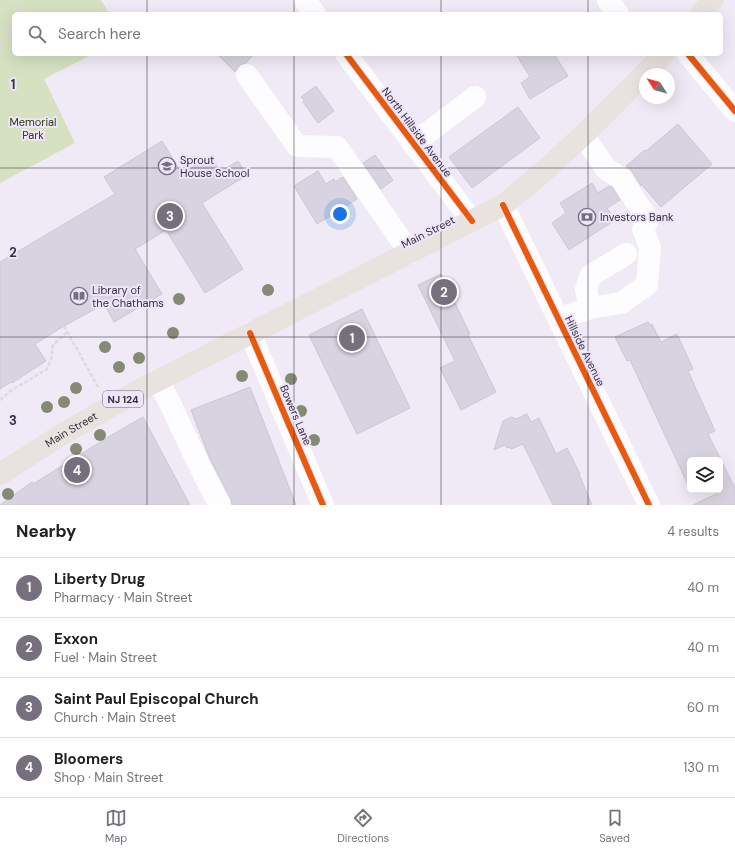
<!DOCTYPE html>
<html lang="en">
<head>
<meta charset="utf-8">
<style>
	body { margin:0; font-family:"DM Sans",sans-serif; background:#f6f6f6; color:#202124 }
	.controls { position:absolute; right:12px; bottom:12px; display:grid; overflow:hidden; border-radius:6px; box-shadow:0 4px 16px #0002 }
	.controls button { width:36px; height:36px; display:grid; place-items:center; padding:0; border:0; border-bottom:1px solid #e0e0e0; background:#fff; color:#202124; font:20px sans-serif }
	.compass { position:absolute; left:639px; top:68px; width:36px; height:36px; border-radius:50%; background:#fff; box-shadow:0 4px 16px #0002; rotate:306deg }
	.you { position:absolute; left:340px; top:214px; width:14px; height:14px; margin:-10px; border:3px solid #fff; border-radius:50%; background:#1a73e8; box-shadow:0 0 0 6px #1a73e833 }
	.badge { display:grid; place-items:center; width:26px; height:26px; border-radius:50%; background:#76707e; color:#fff; font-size:13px; font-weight:700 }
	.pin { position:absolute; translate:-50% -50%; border:2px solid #fff; box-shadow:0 1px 4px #0006 }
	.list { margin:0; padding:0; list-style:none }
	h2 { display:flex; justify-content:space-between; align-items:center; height:52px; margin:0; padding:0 16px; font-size:17px }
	h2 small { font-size:13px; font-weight:400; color:#757577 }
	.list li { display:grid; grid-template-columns:26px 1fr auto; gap:12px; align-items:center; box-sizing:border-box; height:60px; padding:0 16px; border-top:1px solid #e0e0e0 }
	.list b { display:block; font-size:15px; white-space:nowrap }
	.list p { margin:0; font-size:13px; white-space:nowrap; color:#757577 }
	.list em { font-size:13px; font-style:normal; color:#757577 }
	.icon { flex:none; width:22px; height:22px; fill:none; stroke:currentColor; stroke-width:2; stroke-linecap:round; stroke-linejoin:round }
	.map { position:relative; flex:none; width:735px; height:505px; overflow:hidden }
	.search { position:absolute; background:#fff; box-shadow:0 4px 16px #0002; left:12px; right:12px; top:12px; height:44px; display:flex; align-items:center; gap:10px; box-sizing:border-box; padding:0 14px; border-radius:6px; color:#757577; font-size:15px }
	.sheet { height:292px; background:#fff }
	nav { display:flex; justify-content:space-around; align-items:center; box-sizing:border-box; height:56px; border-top:1px solid #e0e0e0; background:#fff; font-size:11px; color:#757577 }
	nav a { display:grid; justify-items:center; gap:2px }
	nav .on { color:#76707e }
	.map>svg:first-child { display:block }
	.green { fill:#d6e1c2 }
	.building { fill:#d8d3e0; stroke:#ccc6d3 }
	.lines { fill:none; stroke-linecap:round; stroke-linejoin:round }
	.path { stroke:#dbdade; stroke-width:2.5; stroke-dasharray:4 2; stroke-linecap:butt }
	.minor { stroke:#fdfcfe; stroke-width:22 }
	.major { stroke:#e9e3df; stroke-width:22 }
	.cycleway-casing { stroke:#eee5fb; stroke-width:8 }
	.cycleway { stroke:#e8590c; stroke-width:6 }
	.tree { fill:#858a75 }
	.grid { fill:none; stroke:#352f3d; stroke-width:1; stroke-opacity:0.55 }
	.labels { text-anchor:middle; stroke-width:4; stroke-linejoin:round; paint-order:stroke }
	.shield { fill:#eee5fb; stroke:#6c6676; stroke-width:1 }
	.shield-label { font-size:10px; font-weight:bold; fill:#352f3d }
	.park-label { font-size:11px; fill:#2e3c0c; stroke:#eee5fb }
	.street-label { font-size:11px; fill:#352f3d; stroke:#eee5fb }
	.poi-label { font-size:11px; fill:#352f3d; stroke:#eee5fb; text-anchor:start }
	.grid-label { font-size:13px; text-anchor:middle; font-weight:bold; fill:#352f3d; stroke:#eee5fb; stroke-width:4; stroke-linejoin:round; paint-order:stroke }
</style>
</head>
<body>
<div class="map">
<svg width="735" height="505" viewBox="0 0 735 505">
	<rect width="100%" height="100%" fill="#efeaf6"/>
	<path class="green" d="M 0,0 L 101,0 L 110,14 L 14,14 L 14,54 L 93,54 L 44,79 L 75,143 L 0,183 Z"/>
	<path class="building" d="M 217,54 L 254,54 L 246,63 L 240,65 L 235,72 Z
		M 516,54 L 554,54 L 568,76 L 530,99 L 521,83 L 530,77 Z
		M 316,86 L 334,111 L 318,123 L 303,102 L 304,100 L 301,97 Z
		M 518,107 L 540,138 L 472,188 L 449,157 Z
		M 678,124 L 712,164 L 661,207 L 642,185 L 641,186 L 632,171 L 626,166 L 645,150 L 646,151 Z
		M 162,141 L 182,174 L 211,156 L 220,172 L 238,161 L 247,175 L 202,203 L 243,269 L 205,293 L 166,230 L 135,249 L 162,294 L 114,322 L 104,304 L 64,326 L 35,344 L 46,361 L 12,383 L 11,382 L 0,389 L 0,262 L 115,194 L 104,177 Z
		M 375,155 L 393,180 L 381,189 L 363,163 Z
		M 318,171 L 326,184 L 334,179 L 335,182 L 343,177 L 357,199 L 317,224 L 294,186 Z
		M 592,183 L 598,193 L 609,186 L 612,187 L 620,200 L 607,208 L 615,220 L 569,250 L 552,223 L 566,213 L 560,203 Z
		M 441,274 L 470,334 L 468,335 L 496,392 L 461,410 L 440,368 L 455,361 L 418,285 Z
		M 362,309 L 410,408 L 357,434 L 309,335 Z
		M 648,322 L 650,325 L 652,324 L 661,342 L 677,334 L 693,369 L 688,371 L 715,431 L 708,434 L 735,488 L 735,505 L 693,505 L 720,492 L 720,460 L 690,460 L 690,489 L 630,360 L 627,361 L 615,337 Z
		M 250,387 L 296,505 L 232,505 L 231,499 L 210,459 L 191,410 Z
		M 527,414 L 531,422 L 539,418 L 556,454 L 567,448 L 580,474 L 579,474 L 592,505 L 553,505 L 523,444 L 511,449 L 510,447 L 507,448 L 505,445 L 494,450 L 503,421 L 511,417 L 516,419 Z
		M 143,417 L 190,505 L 0,505 L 32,482 L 33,484 L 110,436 Z"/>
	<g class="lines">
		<path class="path" d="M 16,14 L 21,0
			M 0,48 L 14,21
			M 64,326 L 98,387
			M 0,400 L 12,390 L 47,369 L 51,360 L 53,345 L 67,332"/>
		<path class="minor" d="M 305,0 L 315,14
			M 608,0 L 618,14
			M 346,54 L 472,221
			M 688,54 L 735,111
			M 247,75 L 297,146 L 337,147 L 410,253
			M 413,144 L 475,97
			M 503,205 L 649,505
			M 590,308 L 586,289 L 590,276 L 626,254
			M 558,319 L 590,308 L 621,303 L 647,285 L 650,247 L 643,229 L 648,220 L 621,178 L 606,169 L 583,135
			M 250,333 L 323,505
			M 158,380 C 180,421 197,465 220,505"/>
		<g class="major">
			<path d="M 701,14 L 713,0"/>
			<path id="s1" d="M 0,474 L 61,435 L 143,388 L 503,205 C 561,160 612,107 664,54"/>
		</g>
		<defs>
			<path id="cycleway" d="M 346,54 L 472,221
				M 688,54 L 735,111
				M 503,205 L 649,505
				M 250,333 L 323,505"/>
		</defs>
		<use href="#cycleway" class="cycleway-casing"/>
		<use href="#cycleway" class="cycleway"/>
	</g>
	<g class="tree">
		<circle cx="268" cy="290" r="6"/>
		<circle cx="179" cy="299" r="6"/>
		<circle cx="173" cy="333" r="6"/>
		<circle cx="105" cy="347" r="6"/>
		<circle cx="139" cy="358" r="6"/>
		<circle cx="119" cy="367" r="6"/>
		<circle cx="242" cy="376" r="6"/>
		<circle cx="291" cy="379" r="6"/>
		<circle cx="76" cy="388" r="6"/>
		<circle cx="64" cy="402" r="6"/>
		<circle cx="47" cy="407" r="6"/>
		<circle cx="301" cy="411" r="6"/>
		<circle cx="100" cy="435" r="6"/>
		<circle cx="314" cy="440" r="6"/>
		<circle cx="76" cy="449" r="6"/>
		<circle cx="8" cy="494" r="6"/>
	</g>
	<path class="grid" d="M 147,0 L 147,14M 294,0 L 294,14M 441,0 L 441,14M 588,0 L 588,14M 147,54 L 147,505M 294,54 L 294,505M 441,54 L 441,505M 588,54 L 588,505M 0,168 L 735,168M 0,337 L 735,337"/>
	<defs>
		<symbol id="school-ring" viewBox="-11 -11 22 22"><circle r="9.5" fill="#eee5fb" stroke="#76707e" stroke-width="1.5"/><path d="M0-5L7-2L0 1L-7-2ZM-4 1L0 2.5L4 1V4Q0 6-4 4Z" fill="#76707e"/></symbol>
		<symbol id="bank-ring" viewBox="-11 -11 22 22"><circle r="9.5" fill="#eee5fb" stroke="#76707e" stroke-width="1.5"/><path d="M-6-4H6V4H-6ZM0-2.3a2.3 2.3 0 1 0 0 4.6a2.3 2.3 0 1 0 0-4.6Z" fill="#76707e"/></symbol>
		<symbol id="library-ring" viewBox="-11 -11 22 22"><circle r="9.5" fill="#eee5fb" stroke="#76707e" stroke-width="1.5"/><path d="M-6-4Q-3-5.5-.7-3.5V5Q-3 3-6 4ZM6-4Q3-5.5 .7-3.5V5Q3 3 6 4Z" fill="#76707e"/></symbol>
	</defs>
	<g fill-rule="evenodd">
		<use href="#school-ring" x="157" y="156" width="20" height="20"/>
		<use href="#bank-ring" x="577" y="207" width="20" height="20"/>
		<use href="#library-ring" x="69" y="286" width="20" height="20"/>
	</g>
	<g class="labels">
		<rect class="shield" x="103" y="391" width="40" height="16" rx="3"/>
		<g class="shield-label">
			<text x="123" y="403">NJ 124</text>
		</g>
		<g class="park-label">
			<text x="33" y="126">Memorial<tspan x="33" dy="13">Park</tspan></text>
		</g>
		<g class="street-label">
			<text transform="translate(417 132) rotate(53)" y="4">North Hillside Avenue</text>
			<text transform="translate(428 232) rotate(-27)" y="4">Main Street</text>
			<text transform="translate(585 351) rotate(64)" y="4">Hillside Avenue</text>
			<text transform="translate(296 415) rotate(67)" y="4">Bowers Lane</text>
			<text dy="4" stroke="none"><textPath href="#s1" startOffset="84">Main Street</textPath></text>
		</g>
		<g class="poi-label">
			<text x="180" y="164">Sprout<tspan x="180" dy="13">House School</tspan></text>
			<text x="600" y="221">Investors Bank</text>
			<text x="92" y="294">Library of<tspan x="92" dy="13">the Chathams</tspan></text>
		</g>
	</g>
	<g class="grid-label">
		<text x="13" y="89">1</text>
		<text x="13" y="257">2</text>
		<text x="13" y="425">3</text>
	</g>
</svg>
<div class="controls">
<button><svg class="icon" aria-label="layers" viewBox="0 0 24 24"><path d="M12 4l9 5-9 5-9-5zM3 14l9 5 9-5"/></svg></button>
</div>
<svg class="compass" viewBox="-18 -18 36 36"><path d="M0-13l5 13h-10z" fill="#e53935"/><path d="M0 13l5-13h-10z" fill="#757577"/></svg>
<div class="you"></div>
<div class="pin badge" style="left:352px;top:338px">1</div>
<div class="pin badge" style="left:444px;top:292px">2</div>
<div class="pin badge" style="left:170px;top:216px">3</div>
<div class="pin badge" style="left:77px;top:470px">4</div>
<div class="search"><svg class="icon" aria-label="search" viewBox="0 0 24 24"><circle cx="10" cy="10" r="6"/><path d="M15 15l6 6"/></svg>Search here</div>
</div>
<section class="sheet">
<h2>Nearby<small>4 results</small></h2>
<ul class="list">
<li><span class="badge">1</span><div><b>Liberty Drug</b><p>Pharmacy · Main Street</p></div><em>40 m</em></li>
<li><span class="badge">2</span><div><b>Exxon</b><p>Fuel · Main Street</p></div><em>40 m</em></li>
<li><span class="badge">3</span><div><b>Saint Paul Episcopal Church</b><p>Church · Main Street</p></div><em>60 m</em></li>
<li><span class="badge">4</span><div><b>Bloomers</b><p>Shop · Main Street</p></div><em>130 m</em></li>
</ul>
</section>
<nav>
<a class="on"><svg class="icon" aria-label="map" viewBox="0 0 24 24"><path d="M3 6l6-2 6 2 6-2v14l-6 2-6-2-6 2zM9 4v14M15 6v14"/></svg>Map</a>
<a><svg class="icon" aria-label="directions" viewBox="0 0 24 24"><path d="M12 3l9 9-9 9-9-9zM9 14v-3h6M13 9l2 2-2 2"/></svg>Directions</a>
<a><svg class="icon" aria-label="saved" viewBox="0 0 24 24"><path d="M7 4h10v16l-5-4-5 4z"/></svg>Saved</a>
</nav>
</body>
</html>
